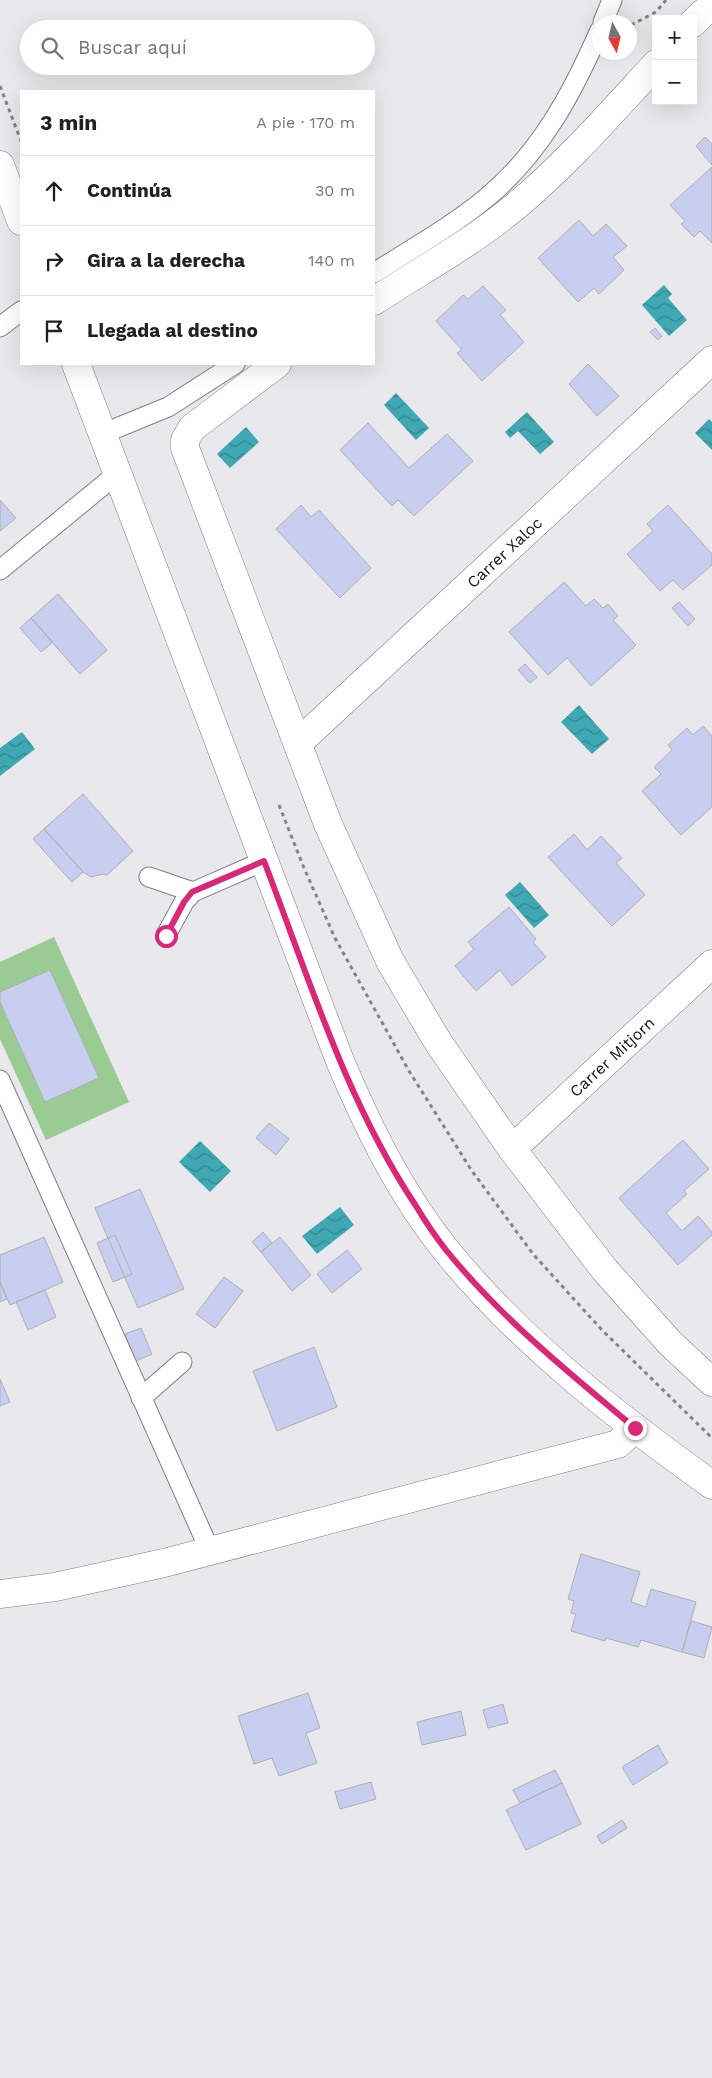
<!DOCTYPE html>
<html lang="es">
<head>
<meta charset="utf-8">
<style>
	body { margin:0; font-family:"Work Sans",sans-serif; background:#f6f6f6; color:#202124 }
	.controls { position:absolute; right:15px; top:15px; display:grid; overflow:hidden; border-radius:0px; box-shadow:0 5px 20px #0002 }
	.controls button { width:45px; height:45px; display:grid; place-items:center; padding:0; border:0; border-bottom:1px solid #e0e0e0; background:#fff; color:#202124; font:25px sans-serif }
	.compass { position:absolute; left:592px; top:15px; width:45px; height:45px; border-radius:50%; background:#fff; box-shadow:0 5px 20px #0002; rotate:172deg }
	.stop { position:absolute; width:15px; height:15px; margin:-11px; border:4px solid #db2777; border-radius:50%; background:#fff }
	.stop.end { background:#db2777; border-color:#fff; box-shadow:0 1px 5px #0008 }
	.list { margin:0; padding:0; list-style:none }
	h2 { display:flex; justify-content:space-between; align-items:center; height:65px; margin:0; padding:0 20px; font-size:21px }
	h2 small { font-size:16px; font-weight:400; color:#757577 }
	.list li { display:grid; grid-template-columns:32px 1fr auto; gap:15px; align-items:center; box-sizing:border-box; height:70px; padding:0 20px; border-top:1px solid #e0e0e0 }
	.list b { display:block; font-size:19px; white-space:nowrap }
	.list em { font-size:16px; font-style:normal; color:#757577 }
	.icon { flex:none; width:28px; height:28px; fill:none; stroke:currentColor; stroke-width:2; stroke-linecap:round; stroke-linejoin:round }
	.map { position:relative; flex:none; width:712px; height:2078px; overflow:hidden }
	.search { position:absolute; background:#fff; box-shadow:0 5px 20px #0002; left:20px; top:20px; width:355px; height:55px; display:flex; align-items:center; gap:12px; box-sizing:border-box; padding:0 18px; border-radius:28px; color:#757577; font-size:19px }
	.panel { position:absolute; background:#fff; box-shadow:0 5px 20px #0002; left:20px; top:90px; width:355px; height:275px; border-radius:0px }
	.map>svg:first-child { display:block }
	.green { fill:#9acb92 }
	.water { fill:url(#water-waves) }
	.building { fill:#c8cef0; stroke:#afb0b4 }
	.lines { fill:none; stroke-linecap:round; stroke-linejoin:round }
	.lane-casing { stroke:#7f7f83; stroke-width:21 }
	.street-casing { stroke:#7f7f83; stroke-width:29 }
	.secondary-casing { stroke:#7f7f83; stroke-width:29 }
	.path { stroke:#848488; stroke-width:3; stroke-dasharray:4 4; stroke-linecap:butt }
	.lane { stroke:#fff; stroke-width:19 }
	.street { stroke:#fff; stroke-width:28 }
	.secondary { stroke:#fff; stroke-width:28 }
	.route { stroke:#db2777; stroke-width:6 }
	.labels { text-anchor:middle; stroke-width:4; stroke-linejoin:round; paint-order:stroke }
	.street-label { font-size:16px; fill:#121214; stroke:#fff }
</style>
</head>
<body>
<div class="map">
<svg width="712" height="2078" viewBox="0 0 712 2078">
	<defs>
		<pattern id="water-waves" width="16" height="10" patternUnits="userSpaceOnUse" patternTransform="scale(1.25)"><rect width="16" height="10" fill="#3fa8b2"/><path d="M0 5q4-4 8 0t8 0" fill="none" stroke="#338790"/></pattern>
	</defs>
	<rect width="100%" height="100%" fill="#e8e8ed"/>
	<path class="green" d="M 54,937 L 129,1102 L 46,1140 L 0,1039 L 0,962 Z"/>
	<path class="water" d="M 664,285 L 672,294 L 668,298 L 687,320 L 669,336 L 642,305 Z
		M 396,393 L 429,428 L 416,440 L 384,405 Z
		M 527,412 L 554,442 L 540,454 L 518,431 L 510,438 L 505,432 Z
		M 709,419 L 712,422 L 712,450 L 695,433 Z
		M 246,427 L 259,442 L 230,468 L 217,454 Z
		M 579,705 L 609,739 L 592,754 L 561,722 Z
		M 22,732 L 35,749 L 0,776 L 0,748 Z
		M 520,882 L 549,915 L 534,928 L 505,895 Z
		M 200,1141 L 231,1171 L 210,1192 L 179,1162 Z
		M 340,1207 L 354,1225 L 317,1254 L 302,1236 Z"/>
	<path class="building" d="M 705,137 L 712,144 L 712,165 L 696,146 Z
		M 712,167 L 712,243 L 700,231 L 694,237 L 681,224 L 685,221 L 670,205 Z
		M 579,220 L 593,236 L 606,224 L 627,246 L 613,257 L 624,270 L 599,294 L 594,288 L 578,302 L 538,258 Z
		M 483,286 L 506,310 L 500,315 L 524,342 L 482,381 L 457,353 L 462,350 L 436,321 L 463,295 L 468,299 Z
		M 655,328 L 662,336 L 658,340 L 650,332 Z
		M 588,364 L 619,396 L 597,416 L 569,384 Z
		M 368,423 L 409,468 L 447,434 L 473,461 L 414,516 L 398,500 L 392,506 L 340,450 Z
		M 0,500 L 16,518 L 0,531 Z
		M 301,505 L 311,517 L 319,510 L 371,568 L 340,598 L 276,529 Z
		M 668,505 L 712,554 L 712,565 L 683,590 L 673,580 L 660,591 L 627,554 L 653,531 L 647,524 Z
		M 564,582 L 586,606 L 594,599 L 603,608 L 608,604 L 618,616 L 613,620 L 636,645 L 591,686 L 567,658 L 548,675 L 509,632 Z
		M 58,594 L 107,650 L 80,674 L 31,618 Z
		M 679,602 L 695,619 L 688,626 L 672,608 Z
		M 31,618 L 53,642 L 41,652 L 20,628 Z
		M 525,664 L 537,677 L 530,683 L 518,670 Z
		M 703,726 L 712,736 L 712,807 L 681,835 L 642,791 L 661,774 L 654,767 L 672,750 L 668,745 L 687,728 L 693,735 Z
		M 83,794 L 133,851 L 107,875 L 103,874 L 91,877 L 83,872 L 44,829 Z
		M 44,829 L 83,872 L 72,882 L 33,839 Z
		M 574,834 L 587,850 L 601,836 L 622,858 L 616,863 L 645,895 L 612,926 L 548,857 Z
		M 509,907 L 536,939 L 533,942 L 546,957 L 512,986 L 500,970 L 476,991 L 455,966 L 474,949 L 468,942 Z
		M 50,970 L 99,1078 L 45,1102 L 0,1002 L 0,992 Z
		M 269,1123 L 289,1139 L 276,1155 L 256,1138 Z
		M 683,1140 L 709,1169 L 684,1191 L 687,1194 L 666,1213 L 682,1231 L 698,1216 L 712,1232 L 712,1235 L 678,1265 L 619,1198 Z
		M 140,1189 L 184,1289 L 138,1308 L 95,1208 Z
		M 263,1232 L 272,1243 L 261,1252 L 252,1242 Z
		M 115,1235 L 132,1274 L 113,1282 L 97,1243 Z
		M 44,1237 L 63,1282 L 10,1305 L 0,1282 L 0,1255 Z
		M 280,1237 L 311,1275 L 292,1291 L 261,1252 Z
		M 347,1250 L 362,1269 L 332,1293 L 317,1274 Z
		M 224,1277 L 243,1291 L 215,1328 L 196,1314 Z
		M 0,1282 L 7,1299 L 0,1302 Z
		M 45,1290 L 56,1317 L 28,1330 L 16,1302 Z
		M 141,1328 L 152,1354 L 136,1361 L 125,1334 Z
		M 314,1347 L 337,1407 L 277,1431 L 253,1371 Z
		M 0,1379 L 10,1402 L 0,1406 Z
		M 581,1554 L 640,1572 L 631,1602 L 646,1607 L 651,1589 L 696,1602 L 682,1652 L 641,1640 L 638,1647 L 606,1638 L 605,1641 L 571,1631 L 576,1614 L 571,1613 L 574,1601 L 568,1599 Z
		M 691,1621 L 712,1627 L 704,1658 L 682,1652 Z
		M 308,1693 L 320,1728 L 306,1733 L 317,1763 L 279,1776 L 272,1758 L 254,1764 L 238,1716 Z
		M 503,1704 L 508,1723 L 488,1728 L 483,1710 Z
		M 461,1711 L 466,1735 L 422,1745 L 417,1722 Z
		M 658,1745 L 668,1763 L 633,1785 L 622,1767 Z
		M 555,1770 L 562,1783 L 520,1803 L 513,1790 Z
		M 371,1782 L 376,1799 L 340,1809 L 335,1792 Z
		M 562,1783 L 581,1824 L 526,1850 L 506,1810 Z
		M 622,1820 L 627,1828 L 602,1844 L 597,1836 Z"/>
	<g class="lines">
		<defs>
			<path id="lane" d="M 603,22 L 612,0
				M 374,273 C 411,249 451,227 485,199 C 540,154 572,94 600,30
				M 0,327 L 21,311
				M 102,434 L 168,407 L 235,364
				M 0,570 L 118,473
				M 149,877 L 193,892
				M 166,935 L 184,902 L 193,892 L 264,861
				M 0,1080 L 210,1551
				M 141,1398 L 182,1362"/>
			<g id="street">
				<path d="M 693,23 L 702,14 L 712,7"/>
				<path d="M 374,301 C 420,271 468,245 511,210 C 564,167 609,115 656,64"/>
				<path d="M 277,364 L 192,428 L 185,440 L 185,448 L 328,824 L 390,961 L 438,1042 L 512,1149 L 604,1269 L 670,1343 L 712,1382"/>
				<path id="s1" d="M 298,743 L 712,360"/>
				<path id="s2" d="M 512,1149 L 712,964"/>
				<path d="M 0,1594 L 55,1587 L 164,1563 L 618,1444 L 635,1428"/>
			</g>
			<path id="secondary" d="M 0,165 L 21,221
				M 76,364 L 340,1061 C 368,1127 400,1193 445,1249 C 520,1342 616,1416 712,1485"/>
		</defs>
		<use href="#lane" class="lane-casing"/>
		<use href="#street" class="street-casing"/>
		<use href="#secondary" class="secondary-casing"/>
		<path class="path" d="M 631,25 L 656,12 L 666,0
			M 0,86 L 21,141
			M 279,805 L 304,868 L 335,938 L 409,1071 L 472,1171 L 533,1254 L 601,1329 L 712,1438"/>
		<use href="#lane" class="lane"/>
		<use href="#street" class="street"/>
		<use href="#secondary" class="secondary"/>
	</g>
	<g class="lines">
		<path class="route" d="M 166,936 L 184,902 L 192,892 L 264,861 C 309,978 346,1101 416,1206 C 425,1221 435,1236 446,1250 C 501,1318 568,1372 635,1428"/>
	</g>
	<g class="labels">
		<g class="street-label">
			<text dy="6" stroke="none"><textPath href="#s1" startOffset="281">Carrer Xaloc</textPath></text>
			<text dy="6" stroke="none"><textPath href="#s2" startOffset="136">Carrer Mitjorn</textPath></text>
		</g>
	</g>
</svg>
<div class="controls">
<button>+</button>
<button>−</button>
</div>
<svg class="compass" viewBox="-18 -18 36 36"><path d="M0-13l5 13h-10z" fill="#e53935"/><path d="M0 13l5-13h-10z" fill="#757577"/></svg>
<div class="stop" style="left:166px;top:936px"></div>
<div class="stop end" style="left:635px;top:1428px"></div>
<div class="search"><svg class="icon" aria-label="search" viewBox="0 0 24 24"><circle cx="10" cy="10" r="6"/><path d="M15 15l6 6"/></svg>Buscar aquí</div>
<section class="panel">
<h2>3 min<small>A pie · 170 m</small></h2>
<ul class="list">
<li><svg class="icon" aria-label="ahead" viewBox="0 0 24 24"><path d="M12 20V5M6 11l6-6 6 6"/></svg><div><b>Continúa</b></div><em>30 m</em></li>
<li><svg class="icon" aria-label="right" viewBox="0 0 24 24"><path d="M7 20v-9h11M14 6l5 5-5 5"/></svg><div><b>Gira a la derecha</b></div><em>140 m</em></li>
<li><svg class="icon" aria-label="arrive" viewBox="0 0 24 24"><path d="M6 21V4h12l-3 4 3 4H6"/></svg><div><b>Llegada al destino</b></div></li>
</ul>
</section>
</div>
</body>
</html>
